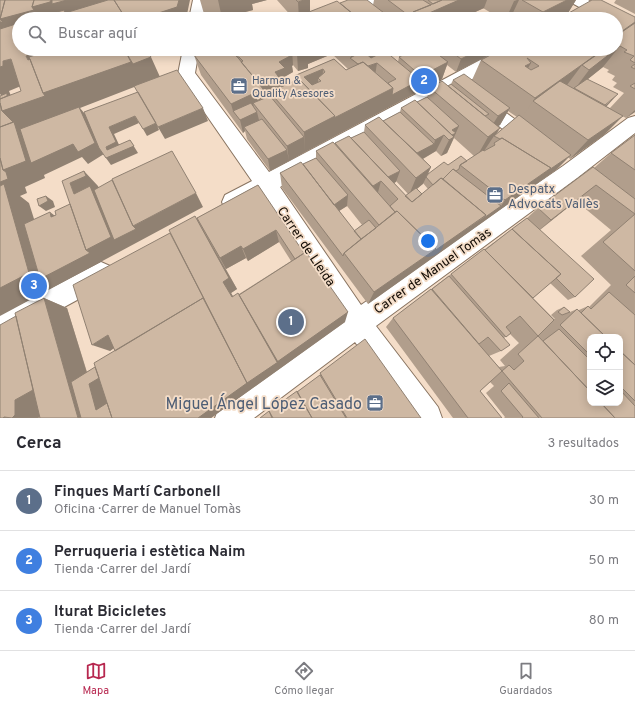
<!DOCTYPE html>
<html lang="es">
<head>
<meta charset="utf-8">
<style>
	body { margin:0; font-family:Overpass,sans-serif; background:#f7f7f7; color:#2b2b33 }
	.controls { position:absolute; right:12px; bottom:12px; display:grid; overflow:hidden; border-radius:8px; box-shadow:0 2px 10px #0003 }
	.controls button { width:36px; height:36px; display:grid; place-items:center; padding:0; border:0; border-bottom:1px solid #e1e1e2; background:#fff; color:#2b2b33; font:20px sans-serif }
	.you { position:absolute; left:428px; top:241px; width:14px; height:14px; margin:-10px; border:3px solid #fff; border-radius:50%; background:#1a73e8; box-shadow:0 0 0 6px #1a73e833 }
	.badge { display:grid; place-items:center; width:26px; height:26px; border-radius:50%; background:#b7274f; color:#fff; font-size:13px; font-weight:700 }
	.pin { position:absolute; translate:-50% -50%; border:2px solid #fff; box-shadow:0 1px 4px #0006 }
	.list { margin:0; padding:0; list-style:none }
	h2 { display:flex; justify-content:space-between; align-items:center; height:52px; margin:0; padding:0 16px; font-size:17px }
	h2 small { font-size:13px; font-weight:400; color:#7c7c81 }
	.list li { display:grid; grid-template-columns:26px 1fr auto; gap:12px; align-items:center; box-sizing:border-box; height:60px; padding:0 16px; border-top:1px solid #e1e1e2 }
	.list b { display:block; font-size:15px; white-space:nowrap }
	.list p { margin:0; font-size:13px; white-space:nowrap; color:#7c7c81 }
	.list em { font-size:13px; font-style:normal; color:#7c7c81 }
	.icon { flex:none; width:22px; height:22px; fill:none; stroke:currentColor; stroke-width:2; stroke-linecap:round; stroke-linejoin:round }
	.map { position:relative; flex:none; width:635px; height:418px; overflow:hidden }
	.search { position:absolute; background:#fff; box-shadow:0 2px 10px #0003; left:12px; right:12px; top:12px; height:44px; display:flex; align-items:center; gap:10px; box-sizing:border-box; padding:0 14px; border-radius:22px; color:#7c7c81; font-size:15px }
	.sheet { height:232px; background:#fff }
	nav { display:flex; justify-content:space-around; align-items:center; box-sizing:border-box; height:56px; border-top:1px solid #e1e1e2; background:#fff; font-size:11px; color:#7c7c81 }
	nav a { display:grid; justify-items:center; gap:2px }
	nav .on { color:#b7274f }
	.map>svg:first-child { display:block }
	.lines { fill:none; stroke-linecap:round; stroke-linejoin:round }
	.minor-casing { stroke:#897461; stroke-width:2 }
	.minor { fill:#fff; fill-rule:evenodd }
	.wall { fill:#b19e8c; fill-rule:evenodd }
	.shaded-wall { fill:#908172 }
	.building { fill:#ceb8a3; stroke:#908172; fill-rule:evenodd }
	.labels { text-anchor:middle; stroke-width:3.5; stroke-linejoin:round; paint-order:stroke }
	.far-service-label { font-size:11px; fill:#4e5e75; stroke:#f4ddc8; text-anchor:start }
	.service-label { font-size:13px; fill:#4e5e75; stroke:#f4ddc8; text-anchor:start }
	.street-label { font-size:13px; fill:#140d06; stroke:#f4ddc8 }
	.near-service-label { font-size:16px; fill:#4e5e75; stroke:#f4ddc8; text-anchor:end }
</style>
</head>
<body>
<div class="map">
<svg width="635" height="418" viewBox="0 0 635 418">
	<rect width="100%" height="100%" fill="#f4ddc8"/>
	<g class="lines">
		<defs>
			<path id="minor" d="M 193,0 L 207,0 L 203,19 L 189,19 Z
				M 364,0 L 384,0 L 382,3 L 342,19 L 322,19 L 324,16 Z
				M 570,0 L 588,0 L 617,16 L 619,19 L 616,22 L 616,19 L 601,19 L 572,3 Z
				M 183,49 L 199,49 L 195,73 L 269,172 L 501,49 L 521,49 L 519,53 L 280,187 L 361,305 L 563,166 L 628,118 L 635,116 L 635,133 L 577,178 L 376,326 L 438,407 L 442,418 L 409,418 L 355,342 L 254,418 L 215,418 L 219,407 L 341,320 L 262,196 L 233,211 L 225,209 L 222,202 L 225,195 L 252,181 L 178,74 Z
				M 480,96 L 486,98 L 539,137 L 542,142 L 539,147 L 532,149 L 525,147 L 474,106 L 471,102 L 474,98 Z
				M 101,262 L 110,266 L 113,274 L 110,282 L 0,342 L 0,315 Z"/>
		</defs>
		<use href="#minor" class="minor-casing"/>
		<use href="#minor" class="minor"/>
	</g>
	<path class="wall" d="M 200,0 L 267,0 L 252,4 L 253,10 L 222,18 L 219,13 L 204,14 Z
		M 277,0 L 310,0 L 310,12 L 340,3 L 373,5 L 374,0 L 576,0 L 568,13 L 635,17 L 635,112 L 626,118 L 622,116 L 604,135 L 570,159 L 568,157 L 556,170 L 368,304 L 282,188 L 280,173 L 303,164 L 316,158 L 316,151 L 335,143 L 351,138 L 364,132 L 365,125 L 383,121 L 400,112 L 401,108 L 417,102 L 427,97 L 430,88 L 448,86 L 451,84 L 453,80 L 472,80 L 481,60 L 557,19 L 501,19 L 483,8 L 484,8 L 460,19 L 291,19 L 293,18 ZM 603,67 L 609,70 L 607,72 L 615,76 L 612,80 L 617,83 L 613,87 L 624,93 L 610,108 L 606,106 L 588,79 ZM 508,111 L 517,117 L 497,133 L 500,128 L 498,126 L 500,125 ZM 454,138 L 474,156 L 467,161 L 428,174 L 431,167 L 423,159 L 436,151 L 441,156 L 447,153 ZM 396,181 L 408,194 L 405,196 L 394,183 ZM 423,183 L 428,189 L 422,194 L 417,189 ZM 347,206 L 362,225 L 354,231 L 339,211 Z
		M 616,0 L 635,0 L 635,14 L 614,3 Z
		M 268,49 L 396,49 L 387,53 L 398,62 L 399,57 L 402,56 L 403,49 L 490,49 L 487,56 L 456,72 L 447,65 L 442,79 L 270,171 L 247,139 L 245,131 L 243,133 L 201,75 L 194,55 L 264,50 ZM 332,54 L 348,69 L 346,70 L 334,59 L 294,76 L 295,81 L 287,85 L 286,76 L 293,72 L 292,66 L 293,65 L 298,71 L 308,68 L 308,64 Z
		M 635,135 L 635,418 L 504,418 L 505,417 L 486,393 L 494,386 L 490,382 L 480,391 L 502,418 L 453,418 L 386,327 L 393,318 L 451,274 L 527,218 L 538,208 L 594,168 L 611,153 ZM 576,201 L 611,230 L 581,256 L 611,285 L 589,307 L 588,306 L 579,310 L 578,311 L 577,309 L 570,312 L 564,307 L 557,310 L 551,315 L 555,319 L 554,319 L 533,298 L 550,283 L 568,300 L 575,297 L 540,230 ZM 510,334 L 519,343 L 500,360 L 505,366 L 499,367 L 489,356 L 501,351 L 504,338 ZM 590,337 L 620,337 L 620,403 L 590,403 Z
		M 258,185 L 345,322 L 211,418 L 0,418 L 16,316 L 44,298 L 67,308 L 87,372 L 95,367 L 115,351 L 114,348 L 110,351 L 197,218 ZM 279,242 L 291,261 L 239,294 L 233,296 L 231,293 L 237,289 L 216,251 L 226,269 L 246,258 L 248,261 Z
		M 320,373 L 421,418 L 260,418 L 297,392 L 320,375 Z"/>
	<path class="shaded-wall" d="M 0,0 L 113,0 L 84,19 L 19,19 L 19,39 L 0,44 Z
		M 179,0 L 190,0 L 186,19 L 140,19 Z
		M 218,0 L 267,0 L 252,4 L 253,10 L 222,18 Z
		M 304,0 L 310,0 L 310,19 L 299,19 L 298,2 Z
		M 446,0 L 487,0 L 484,8 L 460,19 L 420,19 L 420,17 Z
		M 517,0 L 519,0 L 510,19 L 506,19 L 514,1 Z
		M 567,0 L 576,0 L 568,13 L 557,19 L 539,19 L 543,12 Z
		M 635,22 L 635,25 L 616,46 L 616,36 L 618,34 Z
		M 620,46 L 603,67 L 574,90 L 589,70 L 582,65 L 567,85 L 533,101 L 520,120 L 535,98 L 604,49 L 611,49 Z
		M 46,49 L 122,49 L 131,62 L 151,57 L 160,77 L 80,108 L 89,119 L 104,154 L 88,164 L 82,157 L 44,175 L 45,178 L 25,187 L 27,193 L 20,196 L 29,203 L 51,273 L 86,250 L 74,194 L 70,183 L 84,171 L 98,186 L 100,190 L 133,226 L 196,193 L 203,207 L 0,316 L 0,182 L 3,170 L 2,111 L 4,98 L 0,94 L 0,54 L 3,61 L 11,59 L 21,86 L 9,91 L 11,96 L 43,93 L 26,56 Z
		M 290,49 L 292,49 L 293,65 L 292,66 L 293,72 L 286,76 L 287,86 L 270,92 L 270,96 L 253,103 L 255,113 L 257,112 L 260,124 L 244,127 L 245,131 L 243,133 L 240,120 L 233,111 L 231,104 L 260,90 L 259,82 L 275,72 L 279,62 L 287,50 Z
		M 305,49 L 332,49 L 332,54 L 308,64 L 308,68 L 298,71 L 297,53 Z
		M 354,49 L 396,49 L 359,66 L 351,58 L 351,50 Z
		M 481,49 L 490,49 L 487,56 L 456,72 L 461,59 Z
		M 448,62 L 442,79 L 333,137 L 334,118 L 393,88 L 420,80 L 421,76 Z
		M 377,63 L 375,76 L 362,69 Z
		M 531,63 L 518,85 L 525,66 Z
		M 323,69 L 322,89 L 321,81 L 318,78 L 318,91 L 304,77 Z
		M 618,94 L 606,107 L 598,112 Z
		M 203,108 L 208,121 L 165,139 L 158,127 Z
		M 510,108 L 500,125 L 488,132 L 498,116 Z
		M 635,110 L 635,112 L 626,118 Z
		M 135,116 L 139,123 L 114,134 L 121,149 L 130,140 L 138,153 L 111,165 L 106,158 L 107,150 L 106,147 L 109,127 Z
		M 335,116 L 333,137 L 305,152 L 304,132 Z
		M 623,116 L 604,135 L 570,159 L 588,140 Z
		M 156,123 L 159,130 L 147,136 L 143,129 Z
		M 459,126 L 447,153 L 441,156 L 449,140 L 452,130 Z
		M 500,128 L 495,136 L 494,136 L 484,151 L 476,158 L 488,137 Z
		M 444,135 L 436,151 L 407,168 L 411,156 L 434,144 L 435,140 Z
		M 304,137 L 305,152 L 289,161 L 287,146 Z
		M 287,150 L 289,161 L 270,171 L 268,159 Z
		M 571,155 L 556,170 L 535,185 L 549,170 Z
		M 431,167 L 423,184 L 409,195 L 416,178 Z
		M 551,168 L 535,185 L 368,304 L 374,292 L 436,249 L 501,206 L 505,200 Z
		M 400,171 L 396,182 L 387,187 L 384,179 Z
		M 381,181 L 377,196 L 372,187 Z
		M 596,185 L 576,201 L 533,235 L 551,220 Z
		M 348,195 L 347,206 L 331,216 L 332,206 Z
		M 46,196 L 53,201 L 55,207 L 46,211 L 39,206 Z
		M 50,212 L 63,222 L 51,217 Z
		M 195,216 L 237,289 L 231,293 L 239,307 L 232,297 L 223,282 Z
		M 276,230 L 279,242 L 248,261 L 243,249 Z
		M 241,246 L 246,258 L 226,269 L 220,258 Z
		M 44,298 L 67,308 L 90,383 L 103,375 L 114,410 L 101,418 L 78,418 Z
		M 245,303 L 348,312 L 345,322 L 211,418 L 198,418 L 214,310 Z
		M 108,335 L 124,341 L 110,351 L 92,345 Z
		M 37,388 L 41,415 L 38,418 L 0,418 L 15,400 Z"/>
	<path class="building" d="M 0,0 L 5,0 L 0,19 L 3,22 L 0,22 Z
		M 5,0 L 34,0 L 32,7 L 34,10 L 0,19 Z
		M 34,0 L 51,0 L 50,2 L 32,7 Z
		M 52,0 L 67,0 L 52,4 Z
		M 108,0 L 114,0 L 126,19 L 68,19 L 65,13 Z
		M 114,0 L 179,0 L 177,7 L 140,19 L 126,19 Z
		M 296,0 L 304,0 L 298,2 Z
		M 348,0 L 367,0 L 392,19 L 359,19 L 340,3 Z
		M 388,0 L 423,0 L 431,5 L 413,12 L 412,18 Z
		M 428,0 L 442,0 L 433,4 Z
		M 442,0 L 459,0 L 420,17 L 413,12 Z
		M 522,0 L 567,0 L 543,12 Z
		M 592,0 L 601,0 L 635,17 L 635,22 L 618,34 L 616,36 L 620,38 L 616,40 L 616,19 L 558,19 Z
		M 337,1 L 359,19 L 291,19 Z
		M 64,10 L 68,19 L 33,19 Z
		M 19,23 L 19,49 L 46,49 L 26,56 L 28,60 L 30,59 L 43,93 L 45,96 L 2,111 L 0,103 L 0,99 L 21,91 L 11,59 L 3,61 L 3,66 L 0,67 L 0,29 Z
		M 635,23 L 635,63 L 630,60 L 634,56 L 624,52 L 627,50 L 620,46 L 589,70 L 582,65 L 605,49 L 616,49 L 616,42 L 618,40 L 617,40 L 620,38 L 616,36 Z
		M 54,49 L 124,49 L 131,62 L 43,93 L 29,57 Z
		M 124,49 L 145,49 L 151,57 L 133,64 Z
		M 211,49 L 231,49 L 263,89 L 231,104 L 194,55 Z
		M 231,49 L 263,49 L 266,52 L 269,51 L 268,49 L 290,49 L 287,50 L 292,55 L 279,62 L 285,68 L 275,72 L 278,76 L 259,82 L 258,82 L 241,62 L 243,61 L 239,57 L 237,57 Z
		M 293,49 L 306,49 L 308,50 L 297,53 Z
		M 405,49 L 431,49 L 448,62 L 421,76 L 399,57 L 409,52 Z
		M 448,49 L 481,49 L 461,59 Z
		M 502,49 L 604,49 L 535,98 L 481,60 ZM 527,58 L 539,66 L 531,70 L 525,66 L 531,63 Z
		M 363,51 L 371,58 L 385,51 L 420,80 L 392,95 L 393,88 L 388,83 L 396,79 L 377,63 L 368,66 L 363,62 L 358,64 L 350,58 Z
		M 334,59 L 346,70 L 363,62 L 393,88 L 334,118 L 335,116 L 299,79 L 298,80 L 294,76 ZM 323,69 L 325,72 L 318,78 L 321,81 L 312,85 L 304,77 Z
		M 635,64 L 635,69 L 631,67 Z
		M 177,70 L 203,108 L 158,127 L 134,86 Z
		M 464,74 L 510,108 L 498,116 L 453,80 Z
		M 299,79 L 335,116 L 304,132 L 270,92 Z
		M 587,79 L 618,94 L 605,105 L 574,88 Z
		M 442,81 L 500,128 L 488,137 L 430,88 Z
		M 560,81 L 623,116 L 588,140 L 533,101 Z
		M 635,83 L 635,89 L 630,86 Z
		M 451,84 L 489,114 L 485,116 L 448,86 Z
		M 138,92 L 156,123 L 143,129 L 135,116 L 109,127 L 116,142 L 106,147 L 107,150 L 130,140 L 134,146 L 106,158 L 99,148 L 84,112 Z
		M 7,93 L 7,96 L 0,99 L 0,96 Z
		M 270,96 L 304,137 L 287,146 L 253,103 Z
		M 427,97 L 459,126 L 452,130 L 456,133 L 452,135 L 417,102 Z
		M 415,100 L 454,137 L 449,140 L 444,135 L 435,140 L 401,108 Z
		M 0,103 L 2,111 L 13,122 L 0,127 Z
		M 251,103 L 257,112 L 240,120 L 233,111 Z
		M 79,107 L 95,143 L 78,152 L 73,144 L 31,163 L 20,129 Z
		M 400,112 L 434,144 L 417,153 L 383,121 Z
		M 519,115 L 571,155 L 549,170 L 551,168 L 502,138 L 500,139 L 494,136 Z
		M 379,117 L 431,167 L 416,178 L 365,125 Z
		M 262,119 L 287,150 L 268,159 L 244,127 Z
		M 14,122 L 26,161 L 3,170 L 0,158 L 0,127 Z
		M 364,132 L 400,171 L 388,177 L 351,138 Z
		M 635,135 L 635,170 L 611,153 Z
		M 349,136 L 412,202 L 441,178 L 486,215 L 433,252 L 436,249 L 397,211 L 395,212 L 390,206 L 398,199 L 381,181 L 373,186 L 335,143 Z
		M 502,138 L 551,168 L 505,200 L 460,165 L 483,150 L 484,151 L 495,145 L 494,143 Z
		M 333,142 L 395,212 L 379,225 L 316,151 Z
		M 172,151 L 196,193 L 133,226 L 112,179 Z
		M 461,156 L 467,161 L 460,165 L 459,169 L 456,171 L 453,169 L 443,179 L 441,178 L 433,185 L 426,177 L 428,174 L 444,162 L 448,165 Z
		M 0,158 L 3,170 L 6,172 L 8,179 L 0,182 Z
		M 316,158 L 348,195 L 334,205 L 303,164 Z
		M 301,162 L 361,239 L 344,253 L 343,256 L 280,173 Z
		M 593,167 L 635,199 L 635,214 L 596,185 L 551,220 L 538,208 Z
		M 453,169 L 501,206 L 484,218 L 486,215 L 443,179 Z
		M 84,171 L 86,176 L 70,183 L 74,194 L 90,186 L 111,237 L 86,250 L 62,181 Z
		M 112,180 L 133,226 L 136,229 L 114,240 L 94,190 Z
		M 4,184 L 29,273 L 0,288 L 0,186 Z
		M 258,185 L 304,253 L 295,259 L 276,230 L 243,249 L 241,246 L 220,258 L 197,218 Z
		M 416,188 L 422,194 L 412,202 L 405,196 Z
		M 46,196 L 48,201 L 39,206 L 37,199 Z
		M 70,204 L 86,250 L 90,253 L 40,279 L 24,224 L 50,212 L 51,217 L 56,215 L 55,211 Z
		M 397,211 L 436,249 L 374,292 L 344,253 Z
		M 635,214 L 635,271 L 603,242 Z
		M 195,216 L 229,278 L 223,282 L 232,297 L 238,293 L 278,362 L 247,383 L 169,230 Z
		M 527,218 L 594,279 L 575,297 L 556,278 L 561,274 L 512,229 Z
		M 369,220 L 376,228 L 361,239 L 354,231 Z
		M 512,229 L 561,274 L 533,298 L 485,250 Z
		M 170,233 L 204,299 L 203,298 L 115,351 L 108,335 L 92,345 L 73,285 Z
		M 484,249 L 554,320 L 538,336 L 520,316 L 506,327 L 511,333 L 506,337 L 451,274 Z
		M 306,252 L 348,312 L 277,362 L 239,295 Z
		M 449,276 L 510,345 L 501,351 L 488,337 L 479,344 L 432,289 Z
		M 635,276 L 635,293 L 626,285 Z
		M 431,289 L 502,371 L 480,391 L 502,418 L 468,418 L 393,318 Z
		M 609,292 L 635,315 L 635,365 L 620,351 L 620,337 L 606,337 L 581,313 L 588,306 L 591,309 Z
		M 44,298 L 78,418 L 40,418 L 15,313 Z
		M 203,298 L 247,383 L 198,418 L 112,418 L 94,363 Z
		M 564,307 L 570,312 L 562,315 L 558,312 Z
		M 577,309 L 606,337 L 590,337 L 590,355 L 560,325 Z
		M 16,316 L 33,390 L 15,400 L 15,415 L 12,418 L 4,417 L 3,418 L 0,418 L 0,325 Z
		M 559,329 L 590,360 L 590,391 L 543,341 Z
		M 538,336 L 590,391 L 590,403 L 601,403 L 615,418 L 542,418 L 502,371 L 509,365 L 514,370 L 524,361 L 518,354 Z
		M 365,339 L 421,418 L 347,418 L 320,373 Z
		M 620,351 L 635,365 L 635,401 L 620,386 Z
		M 95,367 L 99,378 L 89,384 L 96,410 L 107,403 L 112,418 L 81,418 L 71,382 Z
		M 320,375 L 346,418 L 312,418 L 297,392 Z
		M 509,383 L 539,418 L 522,418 L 523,417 L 501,391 Z
		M 620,390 L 635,406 L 635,418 L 615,418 L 601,403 L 620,403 Z
		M 297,391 L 312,418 L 273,418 L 269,411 Z
		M 269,411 L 272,418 L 260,418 Z"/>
	<defs>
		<symbol id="office-square" viewBox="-11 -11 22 22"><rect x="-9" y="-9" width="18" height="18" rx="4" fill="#5c6f8a" stroke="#f4ddc8"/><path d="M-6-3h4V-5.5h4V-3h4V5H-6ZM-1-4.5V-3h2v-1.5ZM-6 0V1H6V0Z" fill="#fff"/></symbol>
	</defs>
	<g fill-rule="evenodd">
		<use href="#office-square" x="229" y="76" width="20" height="20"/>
		<use href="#office-square" x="485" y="185" width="20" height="20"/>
		<use href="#office-square" x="365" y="393" width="20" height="20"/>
	</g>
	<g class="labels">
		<g class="far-service-label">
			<text x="252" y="84">Harman &amp;<tspan x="252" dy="13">Quality Asesores</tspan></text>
		</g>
		<g class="service-label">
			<text x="508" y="193">Despatx<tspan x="508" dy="15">Advocats Vallès</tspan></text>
		</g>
		<g class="street-label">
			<text transform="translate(307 246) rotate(56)" y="5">Carrer de Lleida</text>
			<text transform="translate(432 270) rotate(-35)" y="5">Carrer de Manuel Tomàs</text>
		</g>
		<g class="near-service-label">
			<text x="362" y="409">Miguel Ángel López Casado</text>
		</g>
	</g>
</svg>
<div class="controls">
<button><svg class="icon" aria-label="locate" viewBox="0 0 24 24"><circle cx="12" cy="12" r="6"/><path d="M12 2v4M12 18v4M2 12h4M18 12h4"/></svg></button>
<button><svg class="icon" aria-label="layers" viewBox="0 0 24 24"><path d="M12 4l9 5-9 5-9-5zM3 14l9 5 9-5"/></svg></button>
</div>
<div class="you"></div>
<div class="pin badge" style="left:291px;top:322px;background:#5c6f8a">1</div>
<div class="pin badge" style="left:424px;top:81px;background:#3f7fe0">2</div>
<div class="pin badge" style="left:34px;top:286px;background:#3f7fe0">3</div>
<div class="search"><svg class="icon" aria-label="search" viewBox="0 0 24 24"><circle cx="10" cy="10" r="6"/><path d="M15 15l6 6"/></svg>Buscar aquí</div>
</div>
<section class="sheet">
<h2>Cerca<small>3 resultados</small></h2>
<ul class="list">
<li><span class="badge" style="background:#5c6f8a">1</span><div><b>Finques Martí Carbonell</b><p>Oficina · Carrer de Manuel Tomàs</p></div><em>30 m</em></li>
<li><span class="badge" style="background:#3f7fe0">2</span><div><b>Perruqueria i estètica Naim</b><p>Tienda · Carrer del Jardí</p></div><em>50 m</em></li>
<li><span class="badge" style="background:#3f7fe0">3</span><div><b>Iturat Bicicletes</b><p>Tienda · Carrer del Jardí</p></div><em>80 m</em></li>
</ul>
</section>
<nav>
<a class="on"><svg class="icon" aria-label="map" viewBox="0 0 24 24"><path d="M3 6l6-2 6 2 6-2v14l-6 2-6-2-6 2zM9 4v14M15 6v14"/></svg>Mapa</a>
<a><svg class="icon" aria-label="directions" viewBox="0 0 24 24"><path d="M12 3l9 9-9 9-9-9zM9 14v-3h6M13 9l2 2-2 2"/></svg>Cómo llegar</a>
<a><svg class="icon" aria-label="saved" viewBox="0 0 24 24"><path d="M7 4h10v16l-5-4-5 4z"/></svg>Guardados</a>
</nav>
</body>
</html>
